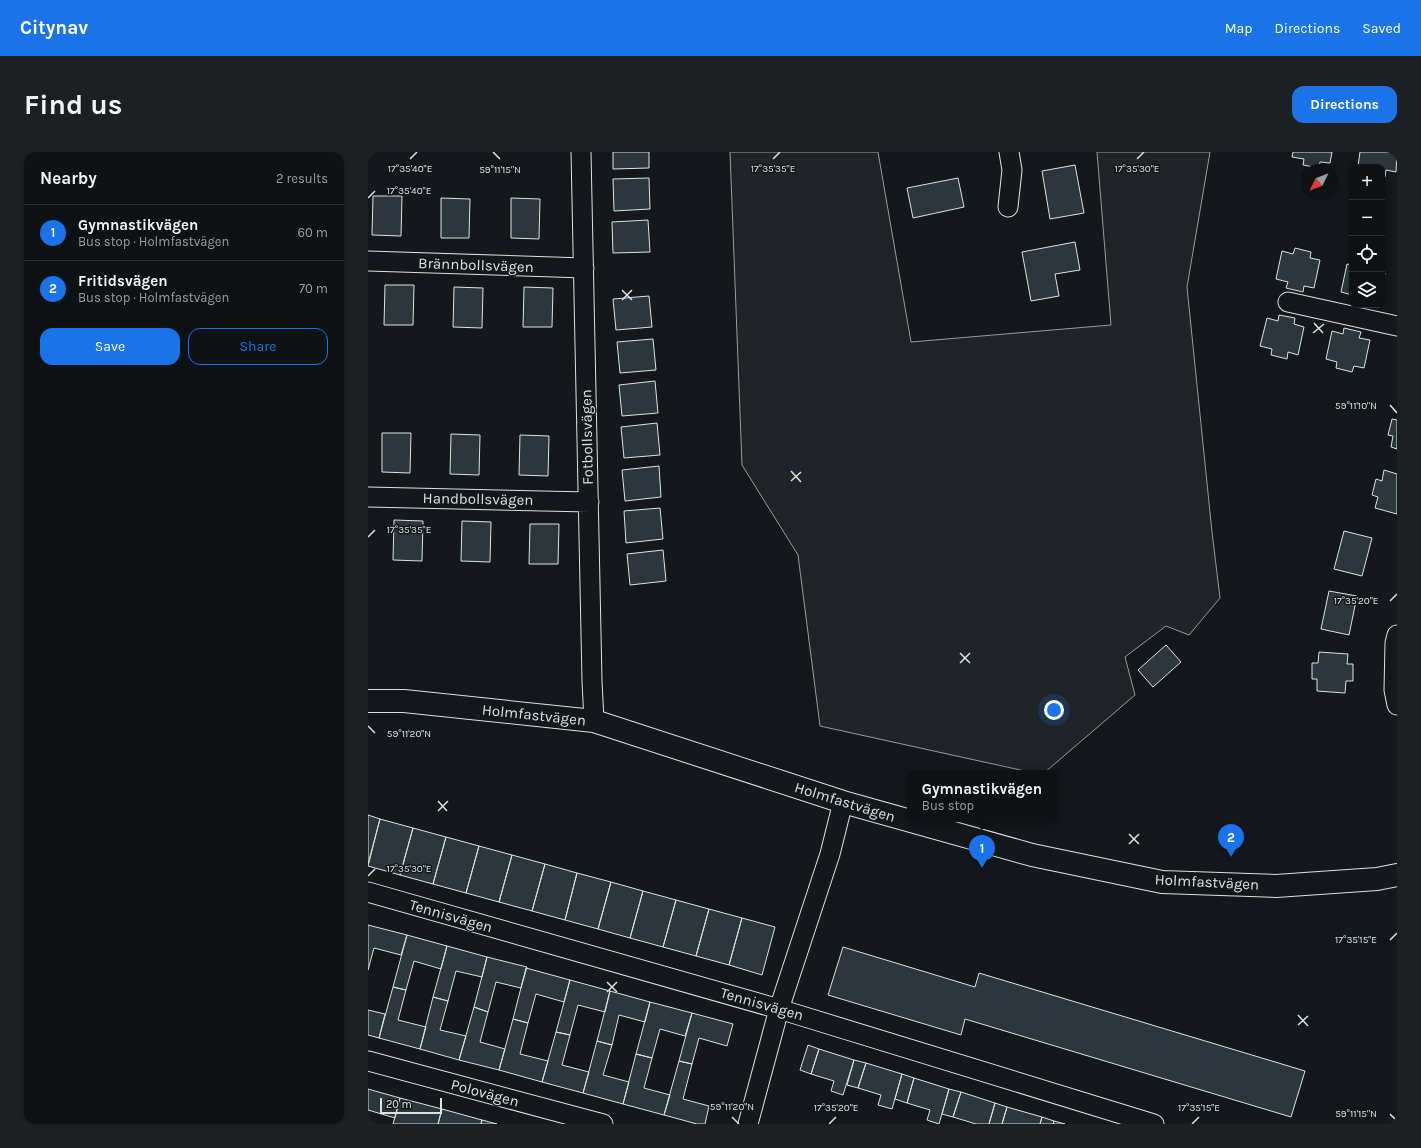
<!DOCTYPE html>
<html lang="en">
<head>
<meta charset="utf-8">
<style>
	body { margin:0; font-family:Karla,sans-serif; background:#1d2022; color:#f1f3f6 }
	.controls { position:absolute; right:12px; top:12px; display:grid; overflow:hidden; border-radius:8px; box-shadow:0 1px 3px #0004 }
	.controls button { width:36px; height:36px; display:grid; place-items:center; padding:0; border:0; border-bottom:1px solid #2f3234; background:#0f1215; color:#f1f3f6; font:20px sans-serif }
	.compass { position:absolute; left:933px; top:12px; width:36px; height:36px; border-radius:50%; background:#0f1215; box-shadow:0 1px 3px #0004; rotate:227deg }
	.scale { position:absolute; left:12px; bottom:10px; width:62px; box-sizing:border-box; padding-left:4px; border:2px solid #d8e6dc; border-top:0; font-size:11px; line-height:14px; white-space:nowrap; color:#d8e6dc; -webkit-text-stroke:3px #14181c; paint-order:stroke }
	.you { position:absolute; left:686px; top:558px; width:14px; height:14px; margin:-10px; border:3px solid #fff; border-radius:50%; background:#1a73e8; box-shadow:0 0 0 6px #1a73e833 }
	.badge { display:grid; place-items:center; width:26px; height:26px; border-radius:50%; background:#1a73e8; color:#fff; font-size:13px; font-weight:700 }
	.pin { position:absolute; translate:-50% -33px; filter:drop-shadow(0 1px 2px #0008) }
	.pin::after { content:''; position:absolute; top:21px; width:14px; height:12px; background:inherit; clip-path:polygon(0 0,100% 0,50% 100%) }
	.popup { position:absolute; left:539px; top:618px; width:150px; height:52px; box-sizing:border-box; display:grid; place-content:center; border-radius:8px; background:#0f1215; filter:drop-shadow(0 1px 3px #0005); font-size:13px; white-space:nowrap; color:#9b9ea0 }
	.popup b { font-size:15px; color:#f1f3f6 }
	.popup::after { content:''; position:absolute; left:50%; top:100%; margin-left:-8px; border:8px solid transparent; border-top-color:#0f1215 }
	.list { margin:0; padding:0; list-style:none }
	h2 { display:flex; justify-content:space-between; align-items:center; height:52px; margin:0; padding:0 16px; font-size:17px }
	h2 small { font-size:13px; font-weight:400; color:#9b9ea0 }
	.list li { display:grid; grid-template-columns:26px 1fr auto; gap:12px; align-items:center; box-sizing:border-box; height:56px; padding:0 16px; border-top:1px solid #2f3234 }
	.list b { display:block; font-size:15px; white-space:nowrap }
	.list p { margin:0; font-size:13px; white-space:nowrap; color:#9b9ea0 }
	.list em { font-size:13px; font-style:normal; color:#9b9ea0 }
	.actions { display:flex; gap:8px; padding:12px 16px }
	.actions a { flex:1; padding:9px 0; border:1px solid #1a73e8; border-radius:12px; text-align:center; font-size:14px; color:#1a73e8 }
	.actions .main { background:#1a73e8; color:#fff }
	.icon { flex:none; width:22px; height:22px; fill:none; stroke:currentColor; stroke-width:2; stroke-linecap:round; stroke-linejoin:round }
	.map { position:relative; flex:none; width:1029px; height:972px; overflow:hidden; border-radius:12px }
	header { display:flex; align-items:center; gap:24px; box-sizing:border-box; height:56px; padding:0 20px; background:#1a73e8; color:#fff }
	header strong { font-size:19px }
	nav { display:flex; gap:22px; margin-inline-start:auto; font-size:14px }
	.intro { display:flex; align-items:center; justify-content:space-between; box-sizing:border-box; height:96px; padding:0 24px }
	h1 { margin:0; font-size:28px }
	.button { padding:10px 18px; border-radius:12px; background:#1a73e8; color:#fff; font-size:14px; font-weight:700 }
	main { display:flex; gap:24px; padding:0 24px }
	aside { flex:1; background:#0f1215; border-radius:12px; box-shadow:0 1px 3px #0004 }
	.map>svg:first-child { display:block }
	.green { fill:#202428; stroke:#939e99 }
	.building { fill:#2c363c; stroke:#d8e6dc }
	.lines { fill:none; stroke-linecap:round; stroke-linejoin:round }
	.street-casing { stroke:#d8e6dc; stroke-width:21 }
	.secondary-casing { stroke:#d8e6dc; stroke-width:24 }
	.street { stroke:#14181c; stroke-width:19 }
	.secondary { stroke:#14181c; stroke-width:22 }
	.ticks { fill:none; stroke:#d8e6dc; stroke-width:1.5 }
	.labels { text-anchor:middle; stroke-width:3; stroke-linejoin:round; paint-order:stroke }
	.street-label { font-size:15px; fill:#d8e6dc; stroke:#14181c }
	.ticks-label { font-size:10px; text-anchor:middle; fill:#d8e6dc; stroke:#14181c; stroke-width:3; stroke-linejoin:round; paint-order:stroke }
</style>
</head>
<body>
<header>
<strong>Citynav</strong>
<nav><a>Map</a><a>Directions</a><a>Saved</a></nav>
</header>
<div class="intro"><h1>Find us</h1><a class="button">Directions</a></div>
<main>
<aside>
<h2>Nearby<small>2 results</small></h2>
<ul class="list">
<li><span class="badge">1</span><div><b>Gymnastikvägen</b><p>Bus stop · Holmfastvägen</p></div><em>60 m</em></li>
<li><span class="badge">2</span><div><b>Fritidsvägen</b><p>Bus stop · Holmfastvägen</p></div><em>70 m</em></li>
</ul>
<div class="actions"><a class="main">Save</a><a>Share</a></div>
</aside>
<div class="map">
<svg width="1029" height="972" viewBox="0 0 1029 972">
	<rect width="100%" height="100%" fill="#14181c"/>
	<path class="green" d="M 362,0 L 510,0 L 543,190 L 743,173 L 729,0 L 842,0 L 819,135 L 844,380 L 852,446 L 821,483 L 798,474 L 757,505 L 767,543 L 676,621 L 666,621 L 452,574 L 430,403 L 374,313 Z"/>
	<path class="building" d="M 245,0 L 281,0 L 281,16 L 245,17 Z
		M 925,0 L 964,0 L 962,11 L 952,10 L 951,16 L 935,13 L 936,7 L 924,5 Z
		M 992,0 L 1029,0 L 1028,20 L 1018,18 L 1017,25 L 1014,24 L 1014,15 L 990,14 Z
		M 707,13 L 716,61 L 682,67 L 674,19 Z
		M 281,26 L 282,57 L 246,59 L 245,27 Z
		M 590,26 L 596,55 L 545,66 L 539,36 Z
		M 5,44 L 34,44 L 33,84 L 4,83 Z
		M 73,46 L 102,47 L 101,86 L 73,86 Z
		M 143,46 L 172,47 L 171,87 L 143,86 Z
		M 280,68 L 282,100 L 245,101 L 244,70 Z
		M 707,90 L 712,118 L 687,122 L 691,144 L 663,149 L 654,100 Z
		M 927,96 L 943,100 L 942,106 L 952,108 L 946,136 L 936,134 L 935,140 L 918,136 L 920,130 L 908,127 L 914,99 L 925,102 Z
		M 979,112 L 984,113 L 984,143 L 973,140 Z
		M 1014,120 L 1017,121 L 1014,133 Z
		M 17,133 L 46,133 L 45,173 L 16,173 Z
		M 86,135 L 115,136 L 114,176 L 85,175 Z
		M 156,135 L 185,136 L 184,175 L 155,175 Z
		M 281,144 L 284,175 L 248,178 L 245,147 Z
		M 911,163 L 927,166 L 926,172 L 936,175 L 930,203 L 920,200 L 919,207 L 903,203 L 904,197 L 892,194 L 899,166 L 910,169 Z
		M 976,176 L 993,180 L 991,186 L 1002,188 L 996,216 L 986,214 L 984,220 L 968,216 L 969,210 L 958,207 L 964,179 L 975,182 Z
		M 285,187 L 288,218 L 252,221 L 249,190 Z
		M 287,229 L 290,261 L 254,264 L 251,233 Z
		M 1024,267 L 1029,268 L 1029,297 L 1023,295 L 1025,284 L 1020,283 Z
		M 289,271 L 292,303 L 256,306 L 253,275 Z
		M 14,281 L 43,281 L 42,321 L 14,320 Z
		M 83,282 L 112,283 L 111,323 L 82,322 Z
		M 152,283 L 181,284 L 180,324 L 151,323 Z
		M 291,314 L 293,345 L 257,349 L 254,318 Z
		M 1016,318 L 1029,322 L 1029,362 L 1007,356 L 1010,345 L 1004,343 L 1008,327 L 1014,329 Z
		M 292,356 L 295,387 L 258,391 L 256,359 Z
		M 26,368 L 55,369 L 54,409 L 25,408 Z
		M 94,369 L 123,370 L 122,410 L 93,409 Z
		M 162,372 L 191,372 L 190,412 L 161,412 Z
		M 976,379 L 1004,386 L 994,424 L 966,417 Z
		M 295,398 L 298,429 L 262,433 L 259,402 Z
		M 961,439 L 989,444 L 981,483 L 953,477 Z
		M 798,493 L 813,510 L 785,535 L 770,518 Z
		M 951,500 L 980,502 L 979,512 L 985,512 L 985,529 L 978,529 L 977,541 L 949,539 L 949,527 L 944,527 L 944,511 L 950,511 Z
		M 0,663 L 12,667 L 0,712 Z
		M 12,667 L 45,676 L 32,723 L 0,714 Z
		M 45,676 L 78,685 L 65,732 L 32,723 Z
		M 78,685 L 111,694 L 98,741 L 65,732 Z
		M 111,694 L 144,703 L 131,750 L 98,741 Z
		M 144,703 L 177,712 L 164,759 L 131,750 Z
		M 177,712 L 209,721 L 197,768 L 164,759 Z
		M 209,721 L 243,730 L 230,777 L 197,768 Z
		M 243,730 L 275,739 L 262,786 L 230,777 Z
		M 275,739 L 308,748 L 295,795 L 262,786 Z
		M 308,748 L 341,757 L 328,804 L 295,795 Z
		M 341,757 L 374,766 L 361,813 L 328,804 Z
		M 374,766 L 407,775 L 394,823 L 361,813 Z
		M 0,773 L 39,783 L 33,803 L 6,796 L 0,818 Z
		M 39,783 L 79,794 L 73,817 L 46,809 L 38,838 L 25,835 Z
		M 79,794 L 119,805 L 114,825 L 88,819 L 80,849 L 65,845 Z
		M 475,795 L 607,835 L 611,821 L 937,919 L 923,965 L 597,867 L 593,883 L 460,843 Z
		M 119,805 L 159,815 L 153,836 L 128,830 L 120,860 L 106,855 Z
		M 158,816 L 202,828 L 196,850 L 168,842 L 160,871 L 145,867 Z
		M 202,828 L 242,839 L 237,860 L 210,853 L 202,883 L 188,880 Z
		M 25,835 L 38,838 L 30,868 L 58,875 L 52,897 L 11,886 Z
		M 242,839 L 282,850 L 277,870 L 251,863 L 244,893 L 229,889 Z
		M 65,845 L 80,849 L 72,878 L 98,884 L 91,908 L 52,897 Z
		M 282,850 L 324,861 L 317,884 L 292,877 L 284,906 L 268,902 Z
		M 106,855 L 120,860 L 112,890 L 137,897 L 131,918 L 91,908 Z
		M 0,858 L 17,862 L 11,886 L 0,883 Z
		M 324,861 L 365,872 L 359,894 L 331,886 L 324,912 L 311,909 Z
		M 145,867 L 160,871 L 152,902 L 180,909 L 174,930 L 131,918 Z
		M 188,880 L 202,883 L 194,913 L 221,920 L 215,941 L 174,930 Z
		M 229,889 L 244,893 L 235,923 L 261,930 L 255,952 L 215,941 Z
		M 440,893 L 451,897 L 443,922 L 432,918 Z
		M 451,897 L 486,908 L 475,943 L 463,939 L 466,929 L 443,922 Z
		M 268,902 L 284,906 L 276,936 L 302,943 L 296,963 L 255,952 Z
		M 486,908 L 498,911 L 490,936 L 479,933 Z
		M 311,909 L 324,912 L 315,947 L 341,954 L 337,972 L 329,972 L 296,963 Z
		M 498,911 L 534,922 L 524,957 L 510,953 L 513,943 L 490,936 Z
		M 534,922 L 546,926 L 539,951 L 527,947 Z
		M 546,926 L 581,937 L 571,972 L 559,968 L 562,958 L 539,951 Z
		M 0,937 L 32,946 L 27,966 L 0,958 Z
		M 581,937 L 593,940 L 585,965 L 574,962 Z
		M 593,940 L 627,951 L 621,972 L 608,972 L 585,965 Z
		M 32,946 L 74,957 L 70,972 L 25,972 Z
		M 627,951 L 639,955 L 634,972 L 621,972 Z
		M 639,955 L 674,965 L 672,972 L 634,972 Z
		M 74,957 L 114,968 L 113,972 L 70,972 Z
		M 674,965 L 686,969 L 685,972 L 672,972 Z
		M 114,968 L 129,972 L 113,972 Z
		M 686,969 L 697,972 L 685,972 Z"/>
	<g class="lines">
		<defs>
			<path id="street" d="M 213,0 L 224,529 L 226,569
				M 640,55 L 644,18 L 641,0
				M 0,109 L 216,116
				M 920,150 L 1029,174
				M 0,345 L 221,350
				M 1029,483 L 1027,491 L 1026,538 L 1029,553
				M 0,740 L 411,857 L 786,972
				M 0,909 L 235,972
				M 380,972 L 411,857 L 462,702 L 475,650"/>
			<path id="secondary" d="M 0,549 L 36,549 L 226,569 L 475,650 L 664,703 L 794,730 L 908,734 L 1009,727 L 1029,723"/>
		</defs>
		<use href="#street" class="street-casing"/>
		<use href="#secondary" class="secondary-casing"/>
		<use href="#street" class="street"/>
		<use href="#secondary" class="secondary"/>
	</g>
	<path class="ticks" d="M 125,0 L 132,7M 42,7 L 49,0M 405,7 L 412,0M 769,7 L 776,0M 0,46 L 7,39M 254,138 L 264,148M 254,148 L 264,138M 946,171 L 955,181M 945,181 L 956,172M 1022,253 L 1029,261M 423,319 L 433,330M 423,329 L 433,320M 0,385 L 7,378M 1022,449 L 1029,442M 592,501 L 602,511M 592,511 L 602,501M 0,574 L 7,581M 70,649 L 79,659M 70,659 L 80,649M 761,682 L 771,692M 761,692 L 771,682M 0,724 L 7,717M 1022,788 L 1029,781M 239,830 L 249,840M 239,840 L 249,830M 930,863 L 940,874M 930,873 L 940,864M 1022,962 L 1029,969M 364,965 L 371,972M 461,972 L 468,965M 824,972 L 831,965"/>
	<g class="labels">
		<g class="street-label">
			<text transform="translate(108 113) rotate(2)" y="5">Brännbollsvägen</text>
			<text transform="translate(219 285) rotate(-91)" y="5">Fotbollsvägen</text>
			<text transform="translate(110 347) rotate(1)" y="5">Handbollsvägen</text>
			<text transform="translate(166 563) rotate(6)" y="5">Holmfastvägen</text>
			<text transform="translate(477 650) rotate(17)" y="5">Holmfastvägen</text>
			<text transform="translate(839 730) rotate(3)" y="5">Holmfastvägen</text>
			<text transform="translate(83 764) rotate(16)" y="5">Tennisvägen</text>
			<text transform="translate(394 852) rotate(16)" y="5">Tennisvägen</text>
			<text transform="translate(117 941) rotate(15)" y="5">Polovägen</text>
		</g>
	</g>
	<g class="ticks-label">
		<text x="42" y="20">17°35'40"E</text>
		<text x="405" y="20">17°35'35"E</text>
		<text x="769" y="20">17°35'30"E</text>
		<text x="132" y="21">59°11'15"N</text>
		<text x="41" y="42">17°35'40"E</text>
		<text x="988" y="257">59°11'10"N</text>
		<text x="41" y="381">17°35'35"E</text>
		<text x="988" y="452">17°35'20"E</text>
		<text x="41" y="585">59°11'20"N</text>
		<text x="41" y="720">17°35'30"E</text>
		<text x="988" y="791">17°35'15"E</text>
		<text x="364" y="958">59°11'20"N</text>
		<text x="468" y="959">17°35'20"E</text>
		<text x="831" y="959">17°35'15"E</text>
		<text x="988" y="965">59°11'15"N</text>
	</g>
</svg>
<div class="controls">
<button>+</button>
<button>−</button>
<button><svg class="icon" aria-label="locate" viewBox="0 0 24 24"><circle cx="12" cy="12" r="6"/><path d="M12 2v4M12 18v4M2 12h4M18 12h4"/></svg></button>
<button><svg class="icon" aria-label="layers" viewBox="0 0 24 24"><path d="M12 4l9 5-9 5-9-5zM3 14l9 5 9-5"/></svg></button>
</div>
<svg class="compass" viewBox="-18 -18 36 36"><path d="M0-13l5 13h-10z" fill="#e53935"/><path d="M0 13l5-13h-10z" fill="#9b9ea0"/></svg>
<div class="scale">20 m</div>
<div class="you"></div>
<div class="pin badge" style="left:614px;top:716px">1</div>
<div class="popup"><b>Gymnastikvägen</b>Bus stop</div>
<div class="pin badge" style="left:863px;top:705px">2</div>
</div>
</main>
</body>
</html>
